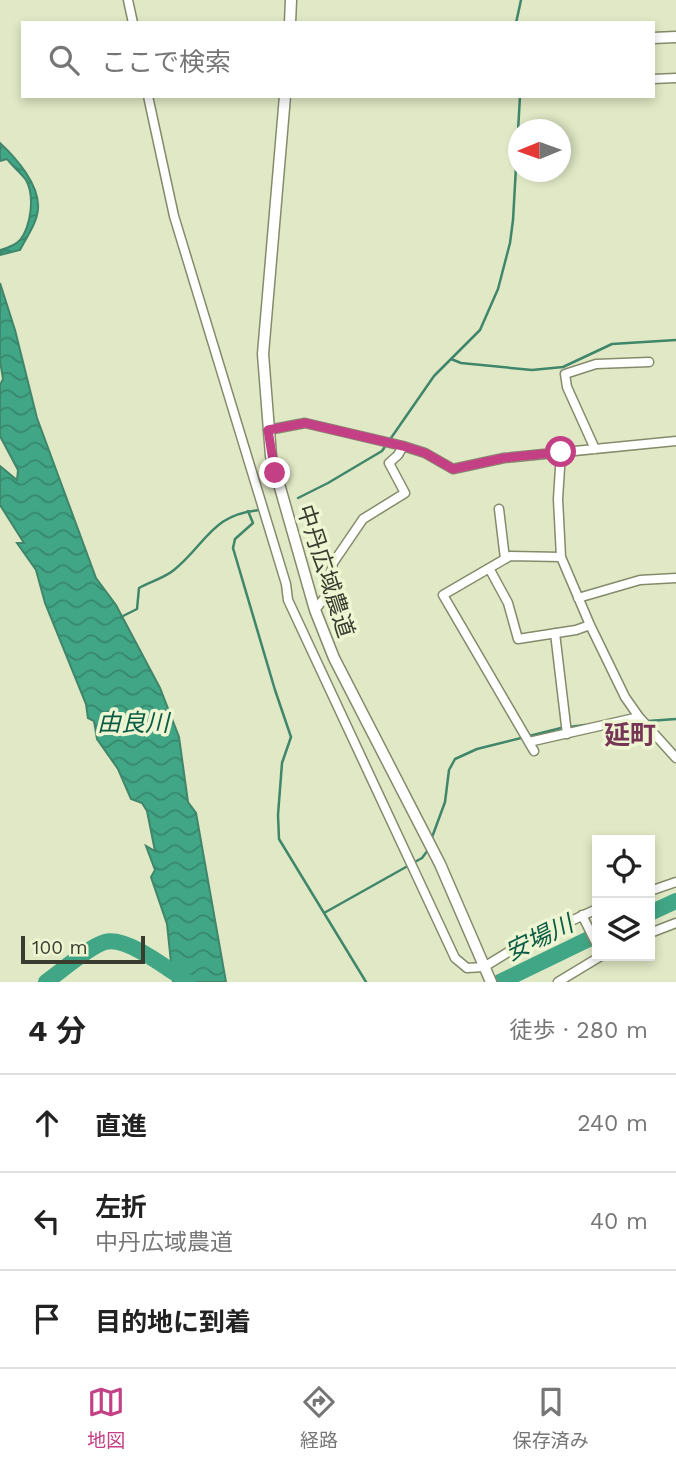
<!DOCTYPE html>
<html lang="ja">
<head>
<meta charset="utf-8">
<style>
	body { margin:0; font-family:"Work Sans","Noto Sans JP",sans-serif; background:#f6f6f6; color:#222 }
	.controls { position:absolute; right:21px; bottom:21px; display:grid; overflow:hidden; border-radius:0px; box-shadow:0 4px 10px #0003 }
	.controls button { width:63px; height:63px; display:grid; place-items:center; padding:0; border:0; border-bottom:2px solid #e0e0e0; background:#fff; color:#222; font:35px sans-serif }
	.compass { position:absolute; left:508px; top:119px; width:63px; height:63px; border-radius:50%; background:#fff; box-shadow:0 4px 10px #0003; rotate:269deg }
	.scale { position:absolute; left:21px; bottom:18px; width:124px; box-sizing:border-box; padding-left:7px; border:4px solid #393c2e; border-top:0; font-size:19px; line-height:24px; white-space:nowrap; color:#393c2e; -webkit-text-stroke:5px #edf5d2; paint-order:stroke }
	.stop { position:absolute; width:21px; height:21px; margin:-16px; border:5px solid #c44085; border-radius:50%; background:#fff }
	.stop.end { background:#c44085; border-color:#fff; box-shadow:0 2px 7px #0008 }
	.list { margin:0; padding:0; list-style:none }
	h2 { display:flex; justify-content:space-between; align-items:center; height:91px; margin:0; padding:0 28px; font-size:30px }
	h2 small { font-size:23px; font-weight:400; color:#767676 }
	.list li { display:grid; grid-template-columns:46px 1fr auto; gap:21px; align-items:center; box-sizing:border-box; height:98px; padding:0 28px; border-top:2px solid #e0e0e0 }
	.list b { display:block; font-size:26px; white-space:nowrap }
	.list p { margin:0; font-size:23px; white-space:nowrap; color:#767676 }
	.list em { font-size:23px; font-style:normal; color:#767676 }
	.icon { flex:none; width:38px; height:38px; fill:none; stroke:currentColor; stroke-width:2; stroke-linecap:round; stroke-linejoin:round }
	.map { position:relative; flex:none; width:676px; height:982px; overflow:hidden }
	.search { position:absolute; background:#fff; box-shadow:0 4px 10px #0003; left:21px; right:21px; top:21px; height:77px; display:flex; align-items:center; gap:18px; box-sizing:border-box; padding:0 24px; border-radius:0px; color:#767676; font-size:26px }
	.sheet { height:385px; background:#fff }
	nav { display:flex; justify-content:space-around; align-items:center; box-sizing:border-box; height:98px; border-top:2px solid #e0e0e0; background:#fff; font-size:19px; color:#767676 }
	nav a { display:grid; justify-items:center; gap:4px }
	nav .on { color:#c44085 }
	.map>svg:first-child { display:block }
	.water { fill:url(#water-waves); stroke:#3f866b; stroke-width:2 }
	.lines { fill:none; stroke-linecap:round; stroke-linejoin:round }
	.stream { stroke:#3f866b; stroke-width:2.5 }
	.river { stroke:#41a685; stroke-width:16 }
	.minor-casing { stroke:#848b6b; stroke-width:11 }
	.tertiary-casing { stroke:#848b6b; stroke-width:13 }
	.minor { stroke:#fff; stroke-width:8 }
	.tertiary { stroke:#fff; stroke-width:10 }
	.route { stroke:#c44085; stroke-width:9 }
	.labels { text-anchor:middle; stroke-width:7; stroke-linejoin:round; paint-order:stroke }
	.street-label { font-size:23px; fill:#393c2e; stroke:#edf5d2 }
	.water-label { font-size:24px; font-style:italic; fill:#095b45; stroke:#edf5d2 }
	.quarter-label { font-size:26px; font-weight:bold; fill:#773555; stroke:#edf5d2 }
</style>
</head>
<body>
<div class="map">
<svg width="676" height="982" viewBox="0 0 676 982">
	<defs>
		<pattern id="water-waves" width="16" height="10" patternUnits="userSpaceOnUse" patternTransform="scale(1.75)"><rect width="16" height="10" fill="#41a685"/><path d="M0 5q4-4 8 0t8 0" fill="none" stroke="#37886d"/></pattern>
	</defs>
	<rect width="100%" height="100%" fill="#e0e8c5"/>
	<path class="water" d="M 0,143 C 16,158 40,185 38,209 C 37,223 26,238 20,250 L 0,255 L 0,250 C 7,248 15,246 20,240 C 31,226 35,196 26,180 C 21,173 12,166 7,159 L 0,161 Z
		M 0,283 L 15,330 L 37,418 L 96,578 L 116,605 L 160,688 L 179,737 L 188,802 L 196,813 L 226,982 L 173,982 L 167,924 L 151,877 L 155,870 L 146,846 L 155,851 L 147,811 L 142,803 L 131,799 L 118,769 L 97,739 L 94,721 L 88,718 L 86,704 L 45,603 L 36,570 L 17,543 L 24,543 L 0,505 L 0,466 L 17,480 L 18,470 L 0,436 L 0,385 L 3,379 L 0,361 Z"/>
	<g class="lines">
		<path class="stream" d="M 516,23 L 521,0
			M 451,359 L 461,363 L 532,370 L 563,367 L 612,344 L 676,340
			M 298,498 L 328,483 L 382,451 L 434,376 L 480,330 L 498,289 L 510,243 L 513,220 L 520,96
			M 248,511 L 253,523 L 235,539 L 233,548 L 275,690 L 291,737 L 282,763 L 278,815 L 279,839 L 366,982
			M 121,617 L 137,609 L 139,588 C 150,582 164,578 174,570 C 207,543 212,513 262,510
			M 648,721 L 676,719
			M 431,840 L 445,802 L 449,770 L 455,759 L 477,749 L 561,728 L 585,725
			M 324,913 L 422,858 L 428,850"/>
		<path class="river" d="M 650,913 L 676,901
			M 46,982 C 60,972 90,946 105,942 C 127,936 169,970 188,982
			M 500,982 L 597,935"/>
		<defs>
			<path id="minor" d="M 128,0 L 133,23
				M 653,79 L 676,78
				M 148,96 L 174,216 L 286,584 L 288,600 L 455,958 L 467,968 L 484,967 L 523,943 L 597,909
				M 268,430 L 305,423 L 403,446 L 425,453 L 453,469 L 504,458 L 676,441
				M 595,449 L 567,387 L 565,374 L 596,364 L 649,362
				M 561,452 L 558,499 L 561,557 L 590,625 L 625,697 L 639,717 L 676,758
				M 499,509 L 505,559
				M 489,568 L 508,603 L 518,639 L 576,630 L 590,625
				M 578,598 L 640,580 L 676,578
				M 315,610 L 326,596 L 333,563 L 363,519 L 405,493 L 389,463 L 398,455 L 403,446
				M 555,633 L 567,734
				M 529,742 L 639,717
				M 534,751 L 443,595 L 510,556 L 561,557
				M 650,891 L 676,882
				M 582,915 L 597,945
				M 650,933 L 676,923
				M 558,982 L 601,956"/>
			<path id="tertiary" d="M 290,23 L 291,0
				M 653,38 L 676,37
				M 285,96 L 263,354 L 271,456 L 315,610 L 334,658 L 440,864 L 491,982"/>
		</defs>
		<use href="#minor" class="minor-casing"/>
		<use href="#tertiary" class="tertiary-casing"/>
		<use href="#minor" class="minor"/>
		<use href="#tertiary" class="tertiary"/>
	</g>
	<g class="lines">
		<path class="route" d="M 275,473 L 268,430 L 305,423 L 403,446 L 425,453 L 453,469 L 504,458 L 561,452"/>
	</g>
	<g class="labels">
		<g class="street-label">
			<text transform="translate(326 571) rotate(72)" y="8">中丹広域農道</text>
		</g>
		<g class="water-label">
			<text x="133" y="731">由良川</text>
			<text transform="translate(539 938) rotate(-26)" y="8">安場川</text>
		</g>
		<g class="quarter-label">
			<text x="630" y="744">延町</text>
		</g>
	</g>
</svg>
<div class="controls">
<button><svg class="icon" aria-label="locate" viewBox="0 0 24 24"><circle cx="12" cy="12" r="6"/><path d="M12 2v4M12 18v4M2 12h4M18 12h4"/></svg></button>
<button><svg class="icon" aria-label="layers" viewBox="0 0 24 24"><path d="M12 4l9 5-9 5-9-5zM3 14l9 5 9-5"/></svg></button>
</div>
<svg class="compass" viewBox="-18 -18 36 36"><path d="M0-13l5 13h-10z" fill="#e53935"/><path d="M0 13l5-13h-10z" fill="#767676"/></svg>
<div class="scale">100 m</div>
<div class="stop" style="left:561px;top:452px"></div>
<div class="stop end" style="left:275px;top:473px"></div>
<div class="search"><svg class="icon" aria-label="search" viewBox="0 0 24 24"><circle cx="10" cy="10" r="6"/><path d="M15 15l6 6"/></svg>ここで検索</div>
</div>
<section class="sheet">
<h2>4 分<small>徒歩 · 280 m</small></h2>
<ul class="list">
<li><svg class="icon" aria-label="ahead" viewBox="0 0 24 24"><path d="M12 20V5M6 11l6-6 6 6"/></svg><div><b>直進</b></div><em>240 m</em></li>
<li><svg class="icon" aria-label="left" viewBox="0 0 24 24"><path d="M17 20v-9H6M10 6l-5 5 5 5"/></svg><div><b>左折</b><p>中丹広域農道</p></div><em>40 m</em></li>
<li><svg class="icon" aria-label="arrive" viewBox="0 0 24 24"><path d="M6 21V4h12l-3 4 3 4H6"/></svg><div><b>目的地に到着</b></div></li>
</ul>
</section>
<nav>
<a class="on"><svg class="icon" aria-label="map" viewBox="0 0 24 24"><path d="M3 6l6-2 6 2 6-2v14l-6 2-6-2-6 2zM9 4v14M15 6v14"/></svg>地図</a>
<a><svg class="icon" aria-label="directions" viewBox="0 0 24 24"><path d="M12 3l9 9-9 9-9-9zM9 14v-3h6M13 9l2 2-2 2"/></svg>経路</a>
<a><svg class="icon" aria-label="saved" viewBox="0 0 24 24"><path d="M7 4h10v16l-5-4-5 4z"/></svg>保存済み</a>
</nav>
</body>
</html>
